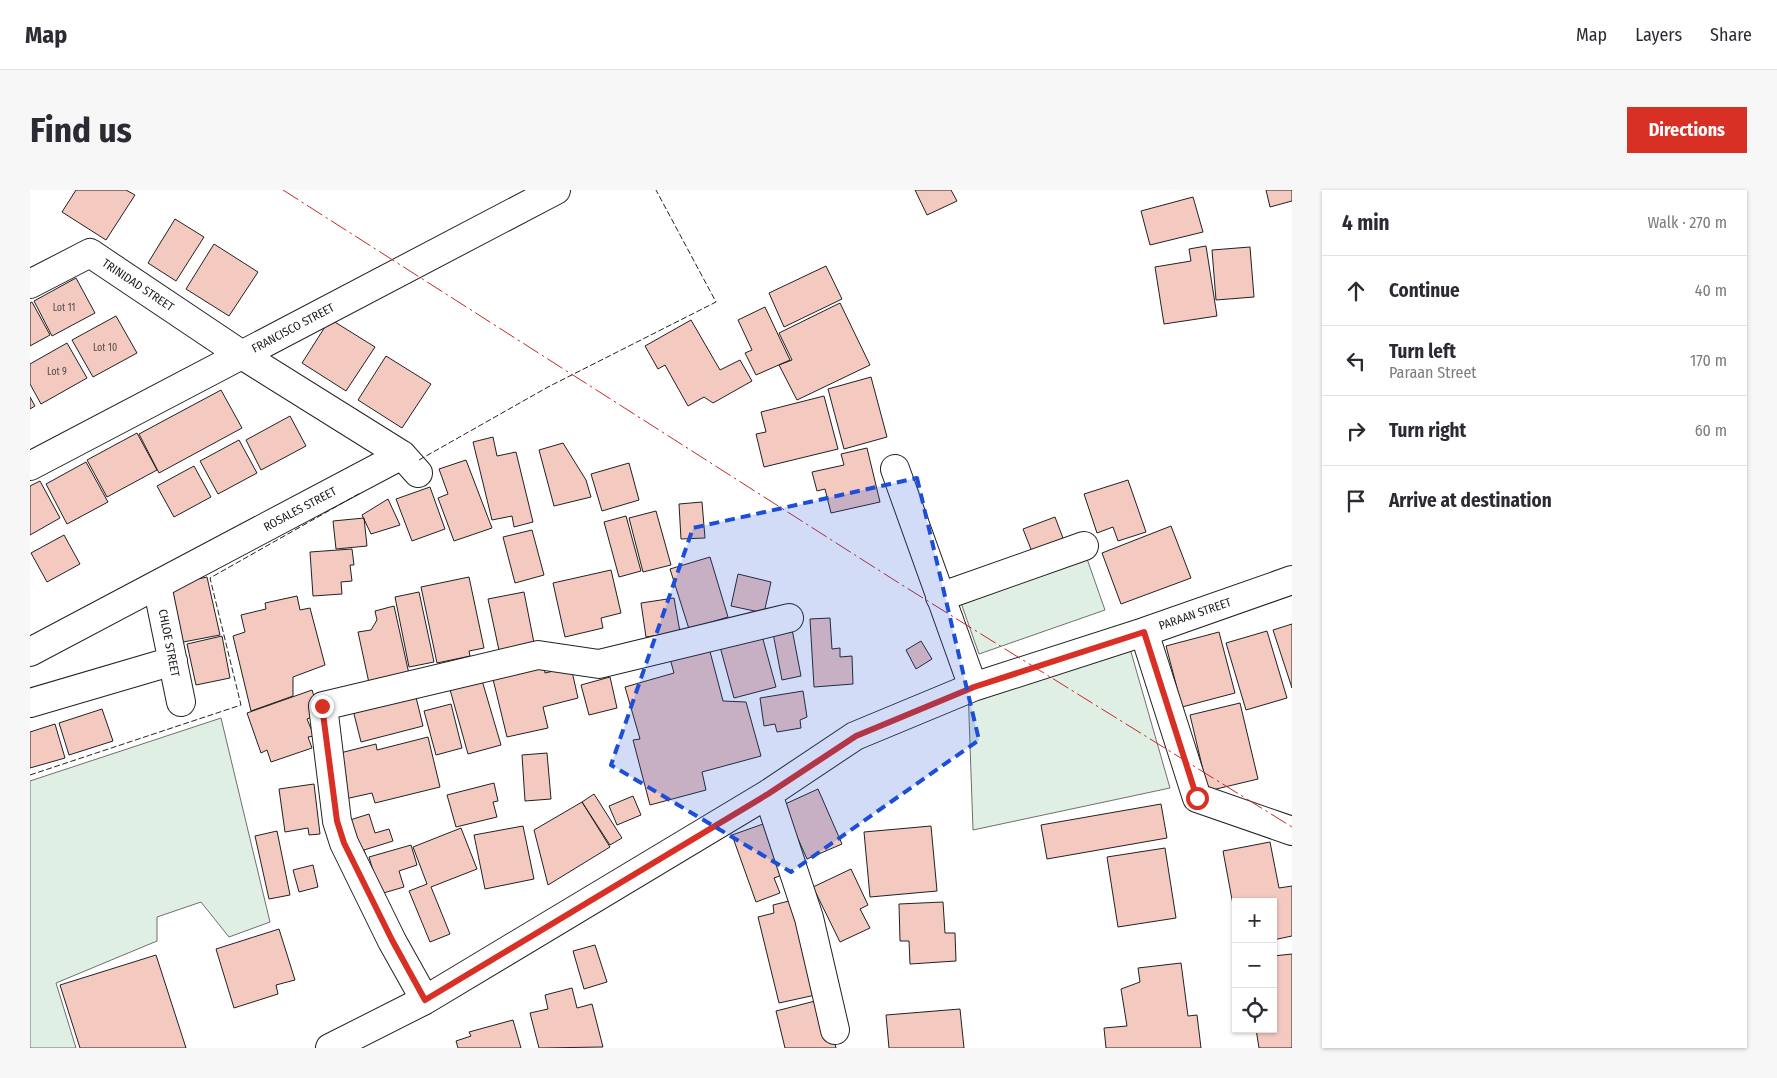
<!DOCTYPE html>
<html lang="en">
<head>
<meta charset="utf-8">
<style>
	body { margin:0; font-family:"Fira Sans Condensed",sans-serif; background:#f7f7f7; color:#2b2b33 }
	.controls { position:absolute; right:15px; bottom:15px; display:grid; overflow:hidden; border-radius:0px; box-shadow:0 1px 4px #0004 }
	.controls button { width:45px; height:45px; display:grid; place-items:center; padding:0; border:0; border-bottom:1px solid #e1e1e2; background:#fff; color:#2b2b33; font:25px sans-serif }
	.stop { position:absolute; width:15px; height:15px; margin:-11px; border:4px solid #d93025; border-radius:50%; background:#fff }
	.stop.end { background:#d93025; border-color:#fff; box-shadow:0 1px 5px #0008 }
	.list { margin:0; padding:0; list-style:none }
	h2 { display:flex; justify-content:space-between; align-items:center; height:65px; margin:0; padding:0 20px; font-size:21px }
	h2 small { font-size:16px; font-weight:400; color:#7c7c81 }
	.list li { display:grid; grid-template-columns:32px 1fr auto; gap:15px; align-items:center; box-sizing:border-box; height:70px; padding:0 20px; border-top:1px solid #e1e1e2 }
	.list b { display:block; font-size:19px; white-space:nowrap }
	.list p { margin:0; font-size:16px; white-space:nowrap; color:#7c7c81 }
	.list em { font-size:16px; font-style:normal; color:#7c7c81 }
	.icon { flex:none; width:28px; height:28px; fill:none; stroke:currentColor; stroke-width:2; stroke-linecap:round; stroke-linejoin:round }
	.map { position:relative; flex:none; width:1262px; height:858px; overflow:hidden; border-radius:0px }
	header { display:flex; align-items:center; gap:30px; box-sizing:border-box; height:70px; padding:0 25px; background:#fff; border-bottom:1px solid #e1e1e2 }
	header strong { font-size:24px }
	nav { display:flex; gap:28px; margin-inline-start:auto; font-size:18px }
	.intro { display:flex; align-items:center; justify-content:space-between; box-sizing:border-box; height:120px; padding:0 30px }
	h1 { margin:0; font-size:35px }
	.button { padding:12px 22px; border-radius:0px; background:#d93025; color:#fff; font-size:18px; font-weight:700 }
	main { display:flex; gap:30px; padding:0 30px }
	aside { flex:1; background:#fff; border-radius:0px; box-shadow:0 1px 4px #0004 }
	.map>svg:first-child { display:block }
	.green { fill:#e0efe3; stroke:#6f6f6f }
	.building { fill:#f3c9c0; stroke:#222 }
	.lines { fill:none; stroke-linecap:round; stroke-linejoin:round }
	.minor-casing { stroke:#222; stroke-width:30 }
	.minor { stroke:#fff; stroke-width:28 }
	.fence { stroke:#222; stroke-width:1; stroke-dasharray:6 2.5; stroke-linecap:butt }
	.power { stroke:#c62828; stroke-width:1; stroke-dasharray:18 4 2.5 4; stroke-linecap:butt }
	.route { stroke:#d93025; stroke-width:6 }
	.marked { fill:#1d4ed8; fill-opacity:0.2; stroke:#1d4ed8; stroke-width:4; stroke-dasharray:10 6; stroke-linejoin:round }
	.labels { text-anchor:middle; stroke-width:4; stroke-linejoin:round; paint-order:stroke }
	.number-label { font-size:10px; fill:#564c4a }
	.street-label { font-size:12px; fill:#222; stroke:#fff }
</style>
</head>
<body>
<header>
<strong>Map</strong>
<nav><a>Map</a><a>Layers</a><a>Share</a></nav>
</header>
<div class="intro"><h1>Find us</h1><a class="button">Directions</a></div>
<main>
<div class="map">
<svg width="1262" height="858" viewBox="0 0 1262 858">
	<rect width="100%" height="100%" fill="#fff"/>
	<path class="green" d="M 1056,366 L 1075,420 L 949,464 L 930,410 Z
		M 1097,448 L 1140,598 L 943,640 L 938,497 Z
		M 191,528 L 240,732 L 199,747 L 171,712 L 127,727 L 127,751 L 26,793 L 46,858 L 0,858 L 0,591 Z"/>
	<path class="building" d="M 46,0 L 96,0 L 105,5 L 76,50 L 32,22 Z
		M 885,0 L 921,0 L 927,11 L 897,25 Z
		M 1236,0 L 1262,0 L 1262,11 L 1240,17 Z
		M 1163,7 L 1173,42 L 1120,55 L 1111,21 Z
		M 145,29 L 174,47 L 146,91 L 118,73 Z
		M 184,54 L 228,82 L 199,126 L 156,99 Z
		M 1176,56 L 1187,126 L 1134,134 L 1125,77 L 1161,71 L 1159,59 Z
		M 1220,57 L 1224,107 L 1186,110 L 1182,60 Z
		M 796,76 L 812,109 L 754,137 L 739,103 Z
		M 46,88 L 65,123 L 22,146 L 4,111 Z
		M 2,112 L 20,145 L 0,156 L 0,113 Z
		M 810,113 L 840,175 L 767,210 L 749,175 L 762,170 L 749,143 Z
		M 735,117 L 760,170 L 726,185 L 715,163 L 722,160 L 708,130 Z
		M 86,126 L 107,163 L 63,187 L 42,150 Z
		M 300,129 L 345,157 L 316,201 L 272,173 Z
		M 661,130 L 690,180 L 710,170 L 722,191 L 683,213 L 674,207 L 658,216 L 635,175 L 628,179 L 615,156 Z
		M 37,153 L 57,188 L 11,214 L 0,194 L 0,174 Z
		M 356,166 L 401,194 L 372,238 L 328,210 Z
		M 841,187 L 857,247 L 814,259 L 798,199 Z
		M 191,200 L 212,238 L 129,283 L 109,244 Z
		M 794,206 L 808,259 L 734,277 L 726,244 L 736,242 L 731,222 Z
		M 0,207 L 5,216 L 0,219 Z
		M 260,226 L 276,256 L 231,280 L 216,250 Z
		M 107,243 L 127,280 L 77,307 L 57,270 Z
		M 463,247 L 467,266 L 486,262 L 503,332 L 484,337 L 482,326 L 462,330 L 443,252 Z
		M 209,250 L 227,283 L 188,304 L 170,271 Z
		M 533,253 L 556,290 L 561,307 L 524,316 L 509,260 Z
		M 837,258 L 850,312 L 801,323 L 795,299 L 787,301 L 782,282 L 814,275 L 811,264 Z
		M 436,270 L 462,338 L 424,351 L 408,308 L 418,304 L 409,279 Z
		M 56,272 L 78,312 L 37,334 L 16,294 Z
		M 599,273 L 609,310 L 572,321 L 561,284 Z
		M 164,276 L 181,307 L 144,327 L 127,296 Z
		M 1098,290 L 1116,342 L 1088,351 L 1083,337 L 1067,343 L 1054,304 Z
		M 10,291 L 30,328 L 0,345 L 0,296 Z
		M 400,297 L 415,339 L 382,351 L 366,309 Z
		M 358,309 L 370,335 L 341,344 L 332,325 Z
		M 672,312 L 675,348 L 651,349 L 649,314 Z
		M 626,321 L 641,375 L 613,382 L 599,328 Z
		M 596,326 L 611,381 L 589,387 L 574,332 Z
		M 1025,327 L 1036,356 L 1004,367 L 993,339 Z
		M 334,328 L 337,356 L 306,359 L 303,331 Z
		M 1141,336 L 1161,388 L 1091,414 L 1072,363 Z
		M 502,340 L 514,385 L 485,393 L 473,347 Z
		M 34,345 L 50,374 L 17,392 L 1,363 Z
		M 322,359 L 324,375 L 320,375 L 322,391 L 311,392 L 312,404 L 283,406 L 280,362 Z
		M 680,367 L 698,427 L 659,439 L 640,379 Z
		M 581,380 L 591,423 L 571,428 L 573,438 L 535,447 L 523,393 Z
		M 708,384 L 741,392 L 734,423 L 701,416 Z
		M 177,387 L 190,445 L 148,453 L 136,396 Z
		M 439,387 L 454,458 L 439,461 L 440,466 L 407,473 L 391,397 Z
		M 389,402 L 404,472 L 379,477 L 365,407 Z
		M 494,402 L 505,458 L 470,465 L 458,409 Z
		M 267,406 L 270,420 L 280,418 L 295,475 L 263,487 L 263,506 L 221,521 L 203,446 L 215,442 L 211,425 L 236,419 L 235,413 Z
		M 644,408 L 650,442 L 616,447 L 611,413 Z
		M 364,416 L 379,484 L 339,493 L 328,442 L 341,440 L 347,430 L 345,421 Z
		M 800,428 L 802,459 L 810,458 L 810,467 L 822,466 L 823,494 L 784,497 L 780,429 Z
		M 761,434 L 771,486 L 752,490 L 742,438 Z
		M 1262,434 L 1262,498 L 1243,440 Z
		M 1237,441 L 1257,508 L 1216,520 L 1196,453 Z
		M 731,442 L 746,497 L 704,508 L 689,453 Z
		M 1189,442 L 1205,503 L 1152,517 L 1136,456 Z
		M 192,446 L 200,488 L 166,495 L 157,454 Z
		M 891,451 L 902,469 L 886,479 L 876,460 Z
		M 678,454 L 693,511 L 716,512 L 731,566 L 672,582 L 676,600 L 620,615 L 603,550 L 610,549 L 595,497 L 644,483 L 639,465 Z
		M 512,469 L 515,483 L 541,477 L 548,508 L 513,517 L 518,538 L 477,547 L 461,481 Z
		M 451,487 L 471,555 L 438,564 L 419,496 Z
		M 580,487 L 587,518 L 559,525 L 551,495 Z
		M 384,499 L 393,536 L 331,552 L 322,516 Z
		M 282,500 L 290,524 L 277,529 L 284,546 L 278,547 L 282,558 L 241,572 L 237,560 L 231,563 L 217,523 Z
		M 773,501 L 777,527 L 770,530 L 771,538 L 747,542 L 745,534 L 734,536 L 730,508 Z
		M 1210,513 L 1228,589 L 1178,601 L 1160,525 Z
		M 421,514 L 432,558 L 406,565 L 394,521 Z
		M 72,519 L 83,551 L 39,565 L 29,533 Z
		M 25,534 L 35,568 L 0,578 L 0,542 Z
		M 398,547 L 410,597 L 345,613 L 342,603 L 315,609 L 309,588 L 316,587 L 310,563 L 346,554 L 347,560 Z
		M 517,563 L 521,609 L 495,611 L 492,565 Z
		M 464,593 L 468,611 L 463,612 L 467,627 L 426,637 L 417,605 Z
		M 284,594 L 290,644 L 279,645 L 278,638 L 255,642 L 249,599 Z
		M 788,599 L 812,654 L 777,669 L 753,615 Z
		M 564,604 L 592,648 L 580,655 L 552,612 Z
		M 603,606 L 611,625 L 587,635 L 579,616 Z
		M 552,612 L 580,657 L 518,695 L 504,640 Z
		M 1131,614 L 1137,648 L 1017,669 L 1011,635 Z
		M 339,624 L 345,643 L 359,639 L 363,651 L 334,660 L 344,694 L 340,695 L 320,630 Z
		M 736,633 L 755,684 L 744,688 L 750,703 L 726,712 L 702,645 Z
		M 493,636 L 504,689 L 455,699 L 444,645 Z
		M 901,636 L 907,701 L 840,707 L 834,642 Z
		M 431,638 L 447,679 L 401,697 L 420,744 L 400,752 L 379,701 L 397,694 L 383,657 Z
		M 247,641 L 260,705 L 239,709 L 225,646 Z
		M 1240,652 L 1249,698 L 1262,696 L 1262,746 L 1243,750 L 1243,712 L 1206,712 L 1206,731 L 1193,661 Z
		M 381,655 L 387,675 L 369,681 L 374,697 L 350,704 L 339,667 Z
		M 1135,658 L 1146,728 L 1088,737 L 1077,667 Z
		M 283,675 L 288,697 L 269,702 L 263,680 Z
		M 821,679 L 838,715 L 830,719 L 840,738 L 810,752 L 783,697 Z
		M 767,709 L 790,804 L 749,813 L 728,727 L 744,723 L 743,715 Z
		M 913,712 L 915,743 L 925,743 L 926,771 L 880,774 L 879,751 L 870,751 L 869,714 Z
		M 249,739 L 265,790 L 246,795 L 248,804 L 204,818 L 186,759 Z
		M 565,755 L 577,792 L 554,799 L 543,761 Z
		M 1262,764 L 1262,858 L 1229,858 L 1226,839 L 1243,839 L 1243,766 Z
		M 126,765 L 156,858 L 50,858 L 30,795 Z
		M 1151,773 L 1158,826 L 1167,825 L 1171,858 L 1076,858 L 1074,838 L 1097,836 L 1091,799 L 1110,792 L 1108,778 Z
		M 542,798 L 547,818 L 562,814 L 573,857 L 509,858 L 500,823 L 518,819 L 515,805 Z
		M 793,809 L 806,858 L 755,858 L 746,821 Z
		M 930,819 L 934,858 L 859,858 L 856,825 Z
		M 483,830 L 491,858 L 428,858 L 426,851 L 441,846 L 439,842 Z"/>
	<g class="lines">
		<defs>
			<path id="minor" d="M 0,94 L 60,63 L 212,165 L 372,265 L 0,462
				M 372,265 L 388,283
				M 0,276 L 526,0
				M 865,279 L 943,497
				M 127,395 L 151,512
				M 910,407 L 1054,356
				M 1114,442 L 1167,608 L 1262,641
				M 0,513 L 143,471
				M 738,604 L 779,728 L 805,840
				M 395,810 L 362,751 L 314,653 L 307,631 L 293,516 L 508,465 L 569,474 L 759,428
				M 300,858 L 395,810 L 738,604 L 825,546 L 943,497 L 1114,442 L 1262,390"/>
		</defs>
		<use href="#minor" class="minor-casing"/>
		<use href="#minor" class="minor"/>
		<path class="fence" d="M 389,270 L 518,197 L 686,112 L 626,0
			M 0,585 L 211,515 L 180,388 L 332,302"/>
		<path class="power" d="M 253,0 L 872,395 L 1262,637"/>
	</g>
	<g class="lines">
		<path class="route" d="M 292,516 L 307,631 L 314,653 L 362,750 L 395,810 L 738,604 L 826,546 L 944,497 L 1114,442 L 1167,608"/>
	</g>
	<path class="marked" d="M 887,288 L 949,550 L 761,682 L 581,575 L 663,338 Z"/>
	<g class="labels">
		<g class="number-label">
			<text x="34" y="121">Lot 11</text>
			<text x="75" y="161">Lot 10</text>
			<text x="27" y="185">Lot 9</text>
		</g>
		<g class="street-label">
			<text transform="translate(108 95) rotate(34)" y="4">TRINIDAD STREET</text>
			<text transform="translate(263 138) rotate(-28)" y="4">FRANCISCO STREET</text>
			<text transform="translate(270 319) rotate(-28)" y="4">ROSALES STREET</text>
			<text transform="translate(1165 424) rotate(-19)" y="4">PARAAN STREET</text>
			<text transform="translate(139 453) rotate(79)" y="4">CHLOE STREET</text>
		</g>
	</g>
</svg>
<div class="controls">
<button>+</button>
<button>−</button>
<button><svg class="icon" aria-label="locate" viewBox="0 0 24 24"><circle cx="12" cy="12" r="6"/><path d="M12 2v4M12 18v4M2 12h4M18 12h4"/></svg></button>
</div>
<div class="stop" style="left:1167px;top:608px"></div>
<div class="stop end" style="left:292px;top:516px"></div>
</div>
<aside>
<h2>4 min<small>Walk · 270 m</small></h2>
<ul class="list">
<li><svg class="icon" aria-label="ahead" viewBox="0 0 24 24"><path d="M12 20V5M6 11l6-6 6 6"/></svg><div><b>Continue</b></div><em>40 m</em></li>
<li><svg class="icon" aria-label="left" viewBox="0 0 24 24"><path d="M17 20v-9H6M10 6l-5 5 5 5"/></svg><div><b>Turn left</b><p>Paraan Street</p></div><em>170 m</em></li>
<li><svg class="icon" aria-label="right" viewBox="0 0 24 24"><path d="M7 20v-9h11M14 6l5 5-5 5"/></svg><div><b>Turn right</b></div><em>60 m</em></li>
<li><svg class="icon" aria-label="arrive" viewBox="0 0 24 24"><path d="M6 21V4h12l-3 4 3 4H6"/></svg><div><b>Arrive at destination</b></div></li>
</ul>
</aside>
</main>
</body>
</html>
